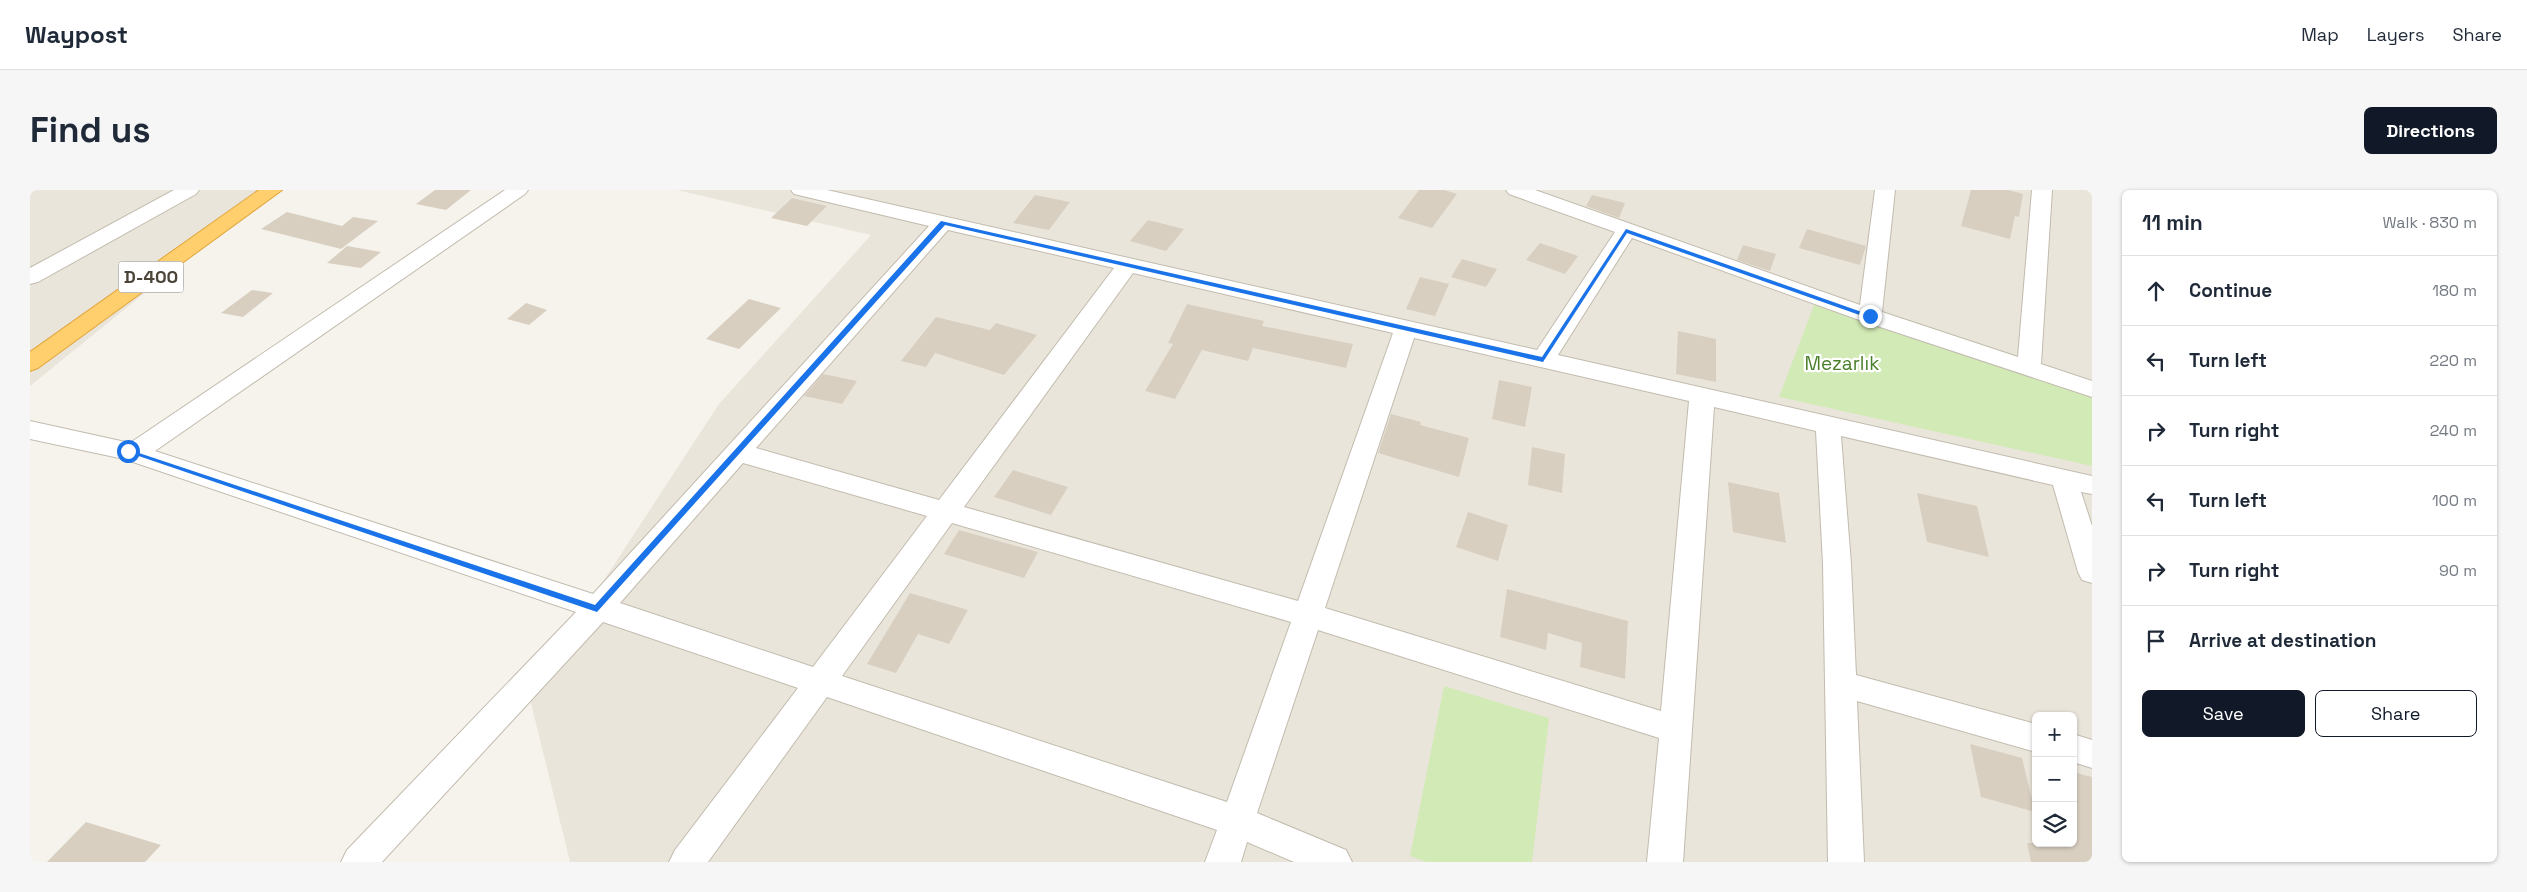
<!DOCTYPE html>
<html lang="en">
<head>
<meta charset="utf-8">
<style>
	body { margin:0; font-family:"Space Grotesk",sans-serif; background:#f6f6f7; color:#1f2937 }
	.controls { position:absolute; right:15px; bottom:15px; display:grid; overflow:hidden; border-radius:8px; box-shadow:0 1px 4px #0004 }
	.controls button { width:45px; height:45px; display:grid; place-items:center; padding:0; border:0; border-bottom:1px solid #e0e1e3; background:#fff; color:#1f2937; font:25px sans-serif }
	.stop { position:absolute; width:15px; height:15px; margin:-11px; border:4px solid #1a73e8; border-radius:50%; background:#fff }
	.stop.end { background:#1a73e8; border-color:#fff; box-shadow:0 1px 5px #0008 }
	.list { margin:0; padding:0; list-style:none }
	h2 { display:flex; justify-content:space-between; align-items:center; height:65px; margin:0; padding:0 20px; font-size:21px }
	h2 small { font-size:16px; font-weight:400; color:#747a83 }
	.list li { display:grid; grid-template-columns:32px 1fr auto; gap:15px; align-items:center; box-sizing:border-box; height:70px; padding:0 20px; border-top:1px solid #e0e1e3 }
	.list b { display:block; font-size:19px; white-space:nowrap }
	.list em { font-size:16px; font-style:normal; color:#747a83 }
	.actions { display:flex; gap:10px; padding:15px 20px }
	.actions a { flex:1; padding:11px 0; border:1px solid #111827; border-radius:8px; text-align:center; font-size:18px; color:#111827 }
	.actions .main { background:#111827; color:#fff }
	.icon { flex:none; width:28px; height:28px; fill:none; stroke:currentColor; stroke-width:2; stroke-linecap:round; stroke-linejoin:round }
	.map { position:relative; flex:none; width:2062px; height:672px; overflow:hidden; border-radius:8px }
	header { display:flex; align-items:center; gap:30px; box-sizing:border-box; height:70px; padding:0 25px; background:#fff; border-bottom:1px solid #e0e1e3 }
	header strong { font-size:24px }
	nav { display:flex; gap:28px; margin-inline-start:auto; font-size:18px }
	.intro { display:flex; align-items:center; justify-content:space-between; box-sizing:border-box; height:120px; padding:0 30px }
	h1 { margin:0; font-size:35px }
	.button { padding:12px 22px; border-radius:8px; background:#111827; color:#fff; font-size:18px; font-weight:700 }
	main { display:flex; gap:30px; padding:0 30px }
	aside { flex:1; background:#fff; border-radius:8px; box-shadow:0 1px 4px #0004 }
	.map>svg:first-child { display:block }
	.residential { fill:#eae5da; fill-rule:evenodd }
	.green { fill:#d2eab5 }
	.building { fill:#d8cfc1 }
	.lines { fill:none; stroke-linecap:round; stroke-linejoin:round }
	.minor-casing { stroke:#c2bbae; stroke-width:2 }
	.highway-casing { stroke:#e0a43c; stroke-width:2 }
	.minor { fill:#fff; fill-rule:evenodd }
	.highway { fill:#ffcf6e; fill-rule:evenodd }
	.route { fill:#1a73e8 }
	.labels { text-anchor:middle; stroke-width:4.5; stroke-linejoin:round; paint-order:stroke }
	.shield { fill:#fff; stroke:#817c74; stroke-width:1 }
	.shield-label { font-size:18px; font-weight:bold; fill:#4b4439 }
	.park-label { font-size:19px; fill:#4a7f2a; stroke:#fff }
</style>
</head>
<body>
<header>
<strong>Waypost</strong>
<nav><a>Map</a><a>Layers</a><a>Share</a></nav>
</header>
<div class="intro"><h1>Find us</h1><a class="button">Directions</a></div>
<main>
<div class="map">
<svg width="2062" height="672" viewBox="0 0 2062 672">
	<rect width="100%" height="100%" fill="#f6f3ec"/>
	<path class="residential" d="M 0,0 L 242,0 L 0,196 Z
		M 647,0 L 2062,0 L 2062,672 L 540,672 L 499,505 L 689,214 L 841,45 ZM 2006,526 L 2043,526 L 2043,653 L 2006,653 Z"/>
	<path class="green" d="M 1784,115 L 2062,206 L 2062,276 L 1749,207 Z
		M 1414,496 L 1519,528 L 1502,672 L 1397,672 L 1380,666 Z"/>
	<path class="building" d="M 405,0 L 441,0 L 416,20 L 386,14 Z
		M 1389,0 L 1414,0 L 1427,4 L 1402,38 L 1368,28 Z
		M 1941,0 L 1978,0 L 1993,4 L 1989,27 L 1985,26 L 1980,49 L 1931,36 Z
		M 1005,5 L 1040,12 L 1019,40 L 983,33 Z
		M 1562,5 L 1595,13 L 1589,28 L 1556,16 Z
		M 762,8 L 797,16 L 777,36 L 741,28 Z
		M 257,22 L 312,36 L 323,27 L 348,31 L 311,59 L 231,39 Z
		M 1118,30 L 1154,39 L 1136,61 L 1100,51 Z
		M 1777,39 L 1836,56 L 1830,75 L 1769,58 Z
		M 1510,53 L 1548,66 L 1535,84 L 1496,70 Z
		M 1713,55 L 1746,64 L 1740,81 L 1707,70 Z
		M 317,56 L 351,62 L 331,78 L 297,73 Z
		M 1432,69 L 1467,79 L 1456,97 L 1421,87 Z
		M 1390,87 L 1419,94 L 1405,126 L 1376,119 Z
		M 222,100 L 243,103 L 213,127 L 191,123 Z
		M 719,109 L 751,118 L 709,159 L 676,149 Z
		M 496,113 L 517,120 L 499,135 L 477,129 Z
		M 1157,114 L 1234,131 L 1232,136 L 1323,154 L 1316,178 L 1223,158 L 1218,171 L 1172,160 L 1145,209 L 1115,201 L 1143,154 L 1138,153 Z
		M 906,127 L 960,140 L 966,133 L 1007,145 L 974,185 L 905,163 L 896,177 L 871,171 Z
		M 1648,141 L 1686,149 L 1686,192 L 1646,184 Z
		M 793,184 L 827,191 L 812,214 L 774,206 Z
		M 1469,190 L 1502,197 L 1495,237 L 1462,229 Z
		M 1361,224 L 1391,232 L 1390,235 L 1439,248 L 1429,287 L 1348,263 Z
		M 1502,257 L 1535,264 L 1532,303 L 1498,295 Z
		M 983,280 L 1038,297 L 1021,325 L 964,307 Z
		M 1698,292 L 1749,303 L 1756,353 L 1703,342 Z
		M 1887,303 L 1947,316 L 1959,367 L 1897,352 Z
		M 1438,322 L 1478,335 L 1468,371 L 1426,357 Z
		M 929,340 L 1008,362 L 994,388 L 914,364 Z
		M 1477,399 L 1598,431 L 1595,489 L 1550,477 L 1552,453 L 1518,443 L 1516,460 L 1470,447 Z
		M 880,403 L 938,420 L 919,454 L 888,444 L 866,483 L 837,474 Z
		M 1940,554 L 1992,568 L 2005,622 L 1951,607 Z
		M 2043,582 L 2062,587 L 2062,672 L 2001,672 L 1997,653 L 2043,653 Z
		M 56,632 L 131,655 L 115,672 L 17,672 Z"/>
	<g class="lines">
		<defs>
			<path id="minor" d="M 144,0 L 169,0 L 166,4 L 8,92 L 0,94 L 0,78 Z
				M 475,0 L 498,0 L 495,4 L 125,261 L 563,404 L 899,36 L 764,4 L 761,0 L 797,0 L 1507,160 L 1585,42 L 1479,4 L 1476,0 L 1505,0 L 1830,115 L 1845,0 L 1865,0 L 1852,122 L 1988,167 L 2002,0 L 2022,0 L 2011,174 L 2062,191 L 2062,207 L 1832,131 L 1602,48 L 1528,165 L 2062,286 L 2062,304 L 2051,302 L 2062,336 L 2062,393 L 2052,390 L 2048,382 L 2023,295 L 1811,246 L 1821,374 L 1826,485 L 2006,534 L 2006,562 L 1827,511 L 1834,672 L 1798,672 L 1793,374 L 1786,241 L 1684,217 L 1653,672 L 1617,672 L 1629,548 L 1288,440 L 1227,623 L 1316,660 L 1322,672 L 1264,672 L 1217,652 L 1211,672 L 1175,672 L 1187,640 L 797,507 L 678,672 L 639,672 L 645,660 L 768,498 L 573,432 L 352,672 L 311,672 L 317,660 L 546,422 L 94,269 L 0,249 L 0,231 L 100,253 ZM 918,40 L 1084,78 L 909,310 L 726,258 ZM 1103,83 L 1363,143 L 1268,411 L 934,317 ZM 1384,148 L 1659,211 L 1631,521 L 1295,418 ZM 713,273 L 897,326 L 783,477 L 590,413 ZM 922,333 L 1261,432 L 1197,612 L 812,486 Z
				M 2043,544 L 2062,550 L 2062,578 L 2043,572 Z"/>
			<path id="highway" d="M 229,0 L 252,0 L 8,178 L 0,181 L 0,162 Z"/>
		</defs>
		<use href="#minor" class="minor-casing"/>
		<use href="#highway" class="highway-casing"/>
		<use href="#minor" class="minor"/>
		<use href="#highway" class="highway"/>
	</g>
	<path class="route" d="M 911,31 L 1512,167 L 1596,39 L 1843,126 L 1838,128 L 1597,43 L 1513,172 L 915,35 L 567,422 L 94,261 L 100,260 L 565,415 Z"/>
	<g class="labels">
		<rect class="shield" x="88.5" y="71.5" width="65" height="31" rx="4"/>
		<g class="shield-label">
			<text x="121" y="93">D-400</text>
		</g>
		<g class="park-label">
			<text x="1812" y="180">Mezarlık</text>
		</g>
	</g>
</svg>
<div class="controls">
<button>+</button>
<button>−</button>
<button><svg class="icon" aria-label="layers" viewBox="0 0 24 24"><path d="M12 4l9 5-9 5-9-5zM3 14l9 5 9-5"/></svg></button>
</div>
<div class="stop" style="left:98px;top:261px"></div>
<div class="stop end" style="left:1840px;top:126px"></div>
</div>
<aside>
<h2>11 min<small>Walk · 830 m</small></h2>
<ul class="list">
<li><svg class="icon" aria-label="ahead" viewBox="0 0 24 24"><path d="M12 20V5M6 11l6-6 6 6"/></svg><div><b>Continue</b></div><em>180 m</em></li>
<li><svg class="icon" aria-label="left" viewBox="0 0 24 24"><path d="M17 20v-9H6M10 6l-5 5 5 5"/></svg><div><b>Turn left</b></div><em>220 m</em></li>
<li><svg class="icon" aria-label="right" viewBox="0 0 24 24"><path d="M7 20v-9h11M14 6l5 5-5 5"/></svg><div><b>Turn right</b></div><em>240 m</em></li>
<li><svg class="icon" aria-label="left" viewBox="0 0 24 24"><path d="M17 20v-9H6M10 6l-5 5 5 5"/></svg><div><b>Turn left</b></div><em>100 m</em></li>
<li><svg class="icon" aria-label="right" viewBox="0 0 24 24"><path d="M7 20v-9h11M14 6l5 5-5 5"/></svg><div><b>Turn right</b></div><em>90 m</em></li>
<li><svg class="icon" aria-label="arrive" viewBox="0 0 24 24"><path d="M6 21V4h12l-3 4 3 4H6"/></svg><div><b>Arrive at destination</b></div></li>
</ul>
<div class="actions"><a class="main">Save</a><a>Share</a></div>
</aside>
</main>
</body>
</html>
